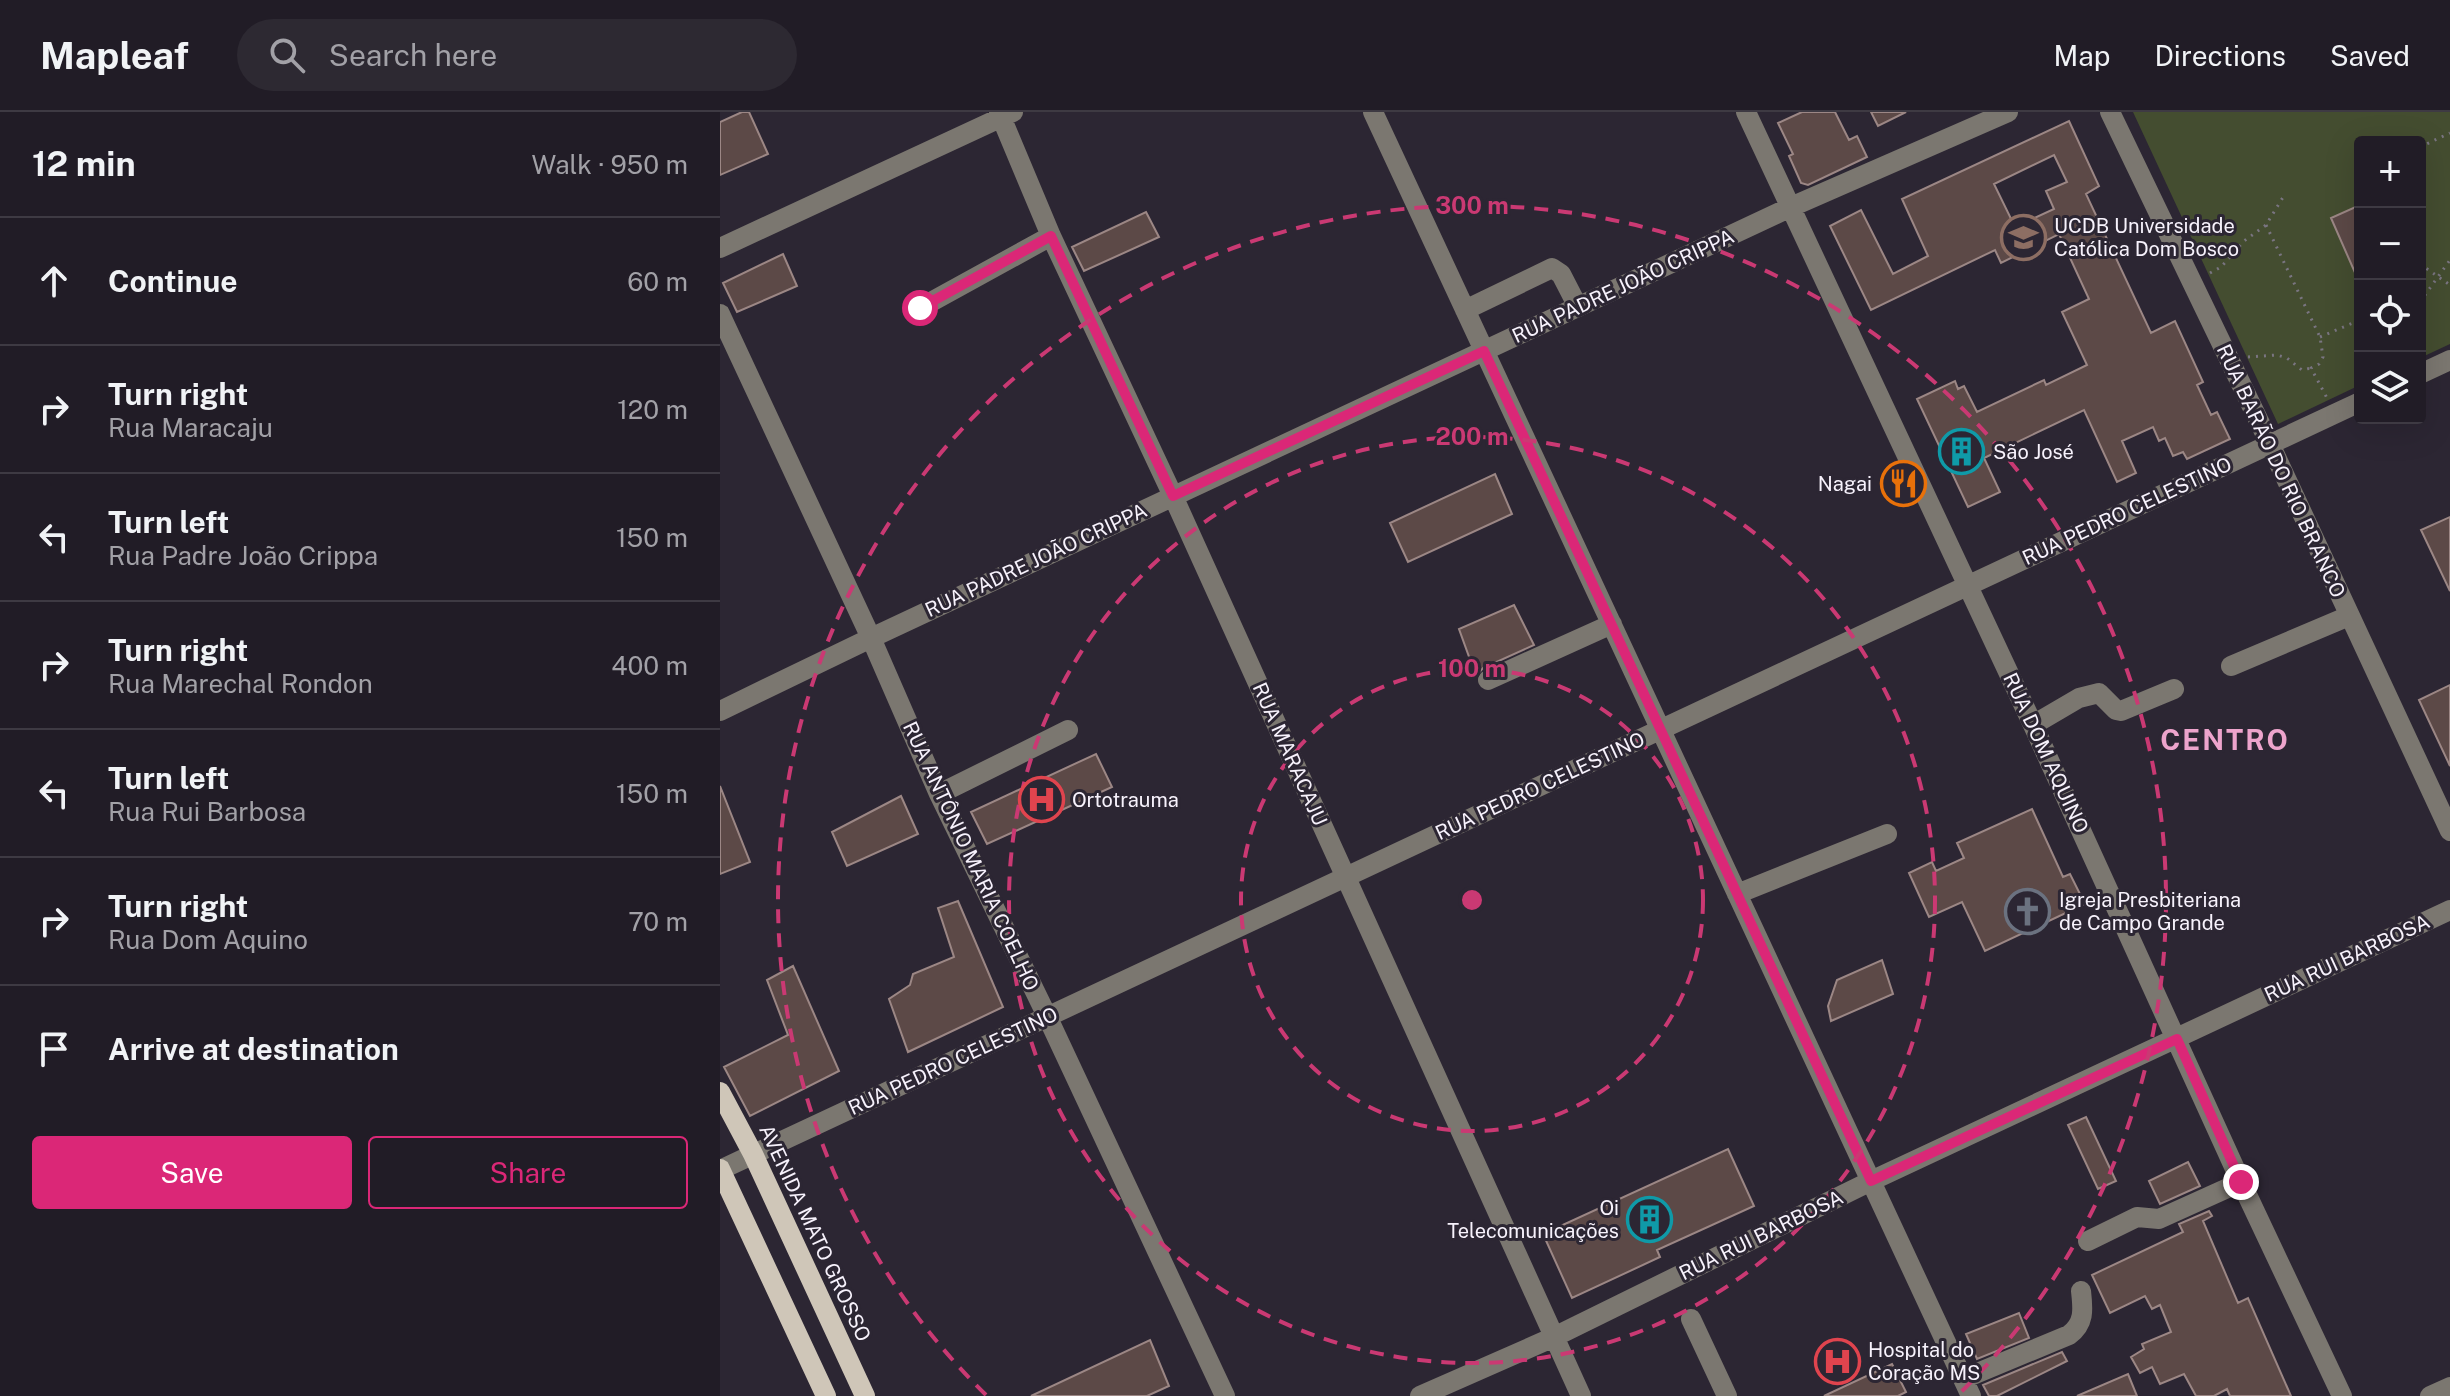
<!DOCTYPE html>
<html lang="en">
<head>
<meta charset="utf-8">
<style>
	body { margin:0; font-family:"Public Sans",sans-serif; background:#2d2932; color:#f1f3f6 }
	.controls { position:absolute; right:24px; top:24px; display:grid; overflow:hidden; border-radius:8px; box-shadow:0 8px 32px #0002 }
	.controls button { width:72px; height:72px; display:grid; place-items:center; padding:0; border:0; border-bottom:2px solid #3e3a43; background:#211c26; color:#f1f3f6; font:40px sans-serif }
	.stop { position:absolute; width:24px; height:24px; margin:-18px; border:6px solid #db2777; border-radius:50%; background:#fff }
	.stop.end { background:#db2777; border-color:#fff; box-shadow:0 2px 8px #0008 }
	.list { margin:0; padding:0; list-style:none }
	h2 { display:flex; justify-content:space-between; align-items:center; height:104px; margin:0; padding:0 32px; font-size:34px }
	h2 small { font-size:26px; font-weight:400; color:#a2a1a7 }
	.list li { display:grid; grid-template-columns:52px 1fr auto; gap:24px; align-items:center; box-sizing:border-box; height:128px; padding:0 32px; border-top:2px solid #3e3a43 }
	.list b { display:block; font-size:30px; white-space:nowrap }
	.list p { margin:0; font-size:26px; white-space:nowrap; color:#a2a1a7 }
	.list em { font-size:26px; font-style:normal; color:#a2a1a7 }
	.actions { display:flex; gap:16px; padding:24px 32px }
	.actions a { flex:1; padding:18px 0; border:2px solid #db2777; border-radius:8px; text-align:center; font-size:28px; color:#db2777 }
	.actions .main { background:#db2777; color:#fff }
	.icon { flex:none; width:44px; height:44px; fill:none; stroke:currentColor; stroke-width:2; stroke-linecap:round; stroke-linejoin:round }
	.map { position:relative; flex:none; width:1730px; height:1284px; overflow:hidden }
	header { display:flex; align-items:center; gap:48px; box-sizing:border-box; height:112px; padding:0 40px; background:#211c26; border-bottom:2px solid #3e3a43 }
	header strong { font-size:38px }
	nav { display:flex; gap:44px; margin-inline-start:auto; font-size:28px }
	.search { width:560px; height:72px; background:#2d2932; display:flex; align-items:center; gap:20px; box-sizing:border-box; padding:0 28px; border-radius:44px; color:#a2a1a7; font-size:30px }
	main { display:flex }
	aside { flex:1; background:#211c26 }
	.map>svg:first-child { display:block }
	.green { fill:#444d30 }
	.building { fill:#5c4947; stroke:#9c8785; stroke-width:2; fill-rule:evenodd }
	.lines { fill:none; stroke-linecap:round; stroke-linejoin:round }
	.path { stroke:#7a7581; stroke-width:3; stroke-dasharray:2 6; stroke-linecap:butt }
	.minor { stroke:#7b7770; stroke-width:20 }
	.major { stroke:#cfc6b8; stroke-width:20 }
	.route { stroke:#db2777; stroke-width:10 }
	.ring { fill:none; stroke:#ca3973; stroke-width:4; stroke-dasharray:14 10 }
	.labels { text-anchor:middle; stroke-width:6; stroke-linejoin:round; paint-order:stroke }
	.poi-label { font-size:20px; fill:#f7f2fc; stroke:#2c2633; text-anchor:start }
	.street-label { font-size:20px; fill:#f7f2fc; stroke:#2c2633 }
	.district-label { font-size:28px; font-weight:bold; letter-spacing:2px; fill:#eda4cc; stroke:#2c2633 }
	.centre { fill:#ca3973; stroke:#2c2633; stroke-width:4 }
	.ring-label { font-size:24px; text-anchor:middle; font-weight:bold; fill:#ca3973; stroke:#2c2633; stroke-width:6; stroke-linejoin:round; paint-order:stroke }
</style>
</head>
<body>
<header>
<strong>Mapleaf</strong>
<div class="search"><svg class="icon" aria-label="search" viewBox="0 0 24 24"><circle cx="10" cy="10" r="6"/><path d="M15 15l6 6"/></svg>Search here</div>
<nav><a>Map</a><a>Directions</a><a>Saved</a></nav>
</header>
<main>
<aside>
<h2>12 min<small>Walk · 950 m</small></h2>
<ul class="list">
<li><svg class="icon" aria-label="ahead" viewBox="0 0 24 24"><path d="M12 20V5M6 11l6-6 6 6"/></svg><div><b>Continue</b></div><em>60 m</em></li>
<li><svg class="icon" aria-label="right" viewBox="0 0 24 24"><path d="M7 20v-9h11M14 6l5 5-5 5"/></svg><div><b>Turn right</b><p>Rua Maracaju</p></div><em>120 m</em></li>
<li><svg class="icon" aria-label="left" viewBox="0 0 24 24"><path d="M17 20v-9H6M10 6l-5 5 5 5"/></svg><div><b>Turn left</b><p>Rua Padre João Crippa</p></div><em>150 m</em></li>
<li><svg class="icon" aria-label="right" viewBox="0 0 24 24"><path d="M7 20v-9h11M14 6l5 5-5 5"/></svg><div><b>Turn right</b><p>Rua Marechal Rondon</p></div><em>400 m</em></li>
<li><svg class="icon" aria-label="left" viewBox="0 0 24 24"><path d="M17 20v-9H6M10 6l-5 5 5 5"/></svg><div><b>Turn left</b><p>Rua Rui Barbosa</p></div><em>150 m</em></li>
<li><svg class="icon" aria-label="right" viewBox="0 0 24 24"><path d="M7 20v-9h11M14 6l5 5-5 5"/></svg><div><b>Turn right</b><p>Rua Dom Aquino</p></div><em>70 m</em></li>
<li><svg class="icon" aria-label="arrive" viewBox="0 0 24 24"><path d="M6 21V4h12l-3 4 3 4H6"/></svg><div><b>Arrive at destination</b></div></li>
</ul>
<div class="actions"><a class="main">Save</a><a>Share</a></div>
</aside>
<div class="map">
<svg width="1730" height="1284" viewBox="0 0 1730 1284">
	<rect width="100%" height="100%" fill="#2c2633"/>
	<path class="green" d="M 1413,0 L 1730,0 L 1730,232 L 1700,246 L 1700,30 L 1640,30 L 1640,273 L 1558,312 Z"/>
	<path class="building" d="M 22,0 L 29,0 L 48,42 L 0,63 L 0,10 Z
		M 1082,0 L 1115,0 L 1129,28 L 1137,24 L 1147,45 L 1088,73 L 1081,71 L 1069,44 L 1073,42 L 1058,11 Z
		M 1151,0 L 1186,0 L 1158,14 Z
		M 1349,9 L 1379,74 L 1366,82 L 1431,221 L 1455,209 L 1483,270 L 1477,273 L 1491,303 L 1497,300 L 1510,327 L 1467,347 L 1463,340 L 1453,344 L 1445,326 L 1439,329 L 1433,315 L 1402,329 L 1416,361 L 1397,370 L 1364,298 L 1264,346 L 1280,380 L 1248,395 L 1197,287 L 1235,269 L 1238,277 L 1244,274 L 1257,300 L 1324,268 L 1326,273 L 1367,253 L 1342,200 L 1369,187 L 1339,122 L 1281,151 L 1275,138 L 1151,198 L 1110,114 L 1141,98 L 1173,162 L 1208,144 L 1182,87 ZM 1334,43 L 1347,70 L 1326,79 L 1334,97 L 1295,115 L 1274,72 Z
		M 1640,93 L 1640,172 L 1611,106 Z
		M 426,100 L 439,125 L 364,159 L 352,135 Z
		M 63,142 L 77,174 L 17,200 L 3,171 Z
		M 775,362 L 792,402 L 688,450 L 670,411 Z
		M 1730,405 L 1730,479 L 1701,418 Z
		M 794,493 L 814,533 L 763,556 L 756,564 L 739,517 Z
		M 1730,573 L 1730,654 L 1699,588 Z
		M 376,642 L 392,675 L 267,732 L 251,700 Z
		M 0,674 L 30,750 L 0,762 Z
		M 181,684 L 198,722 L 127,754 L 112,720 Z
		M 1312,697 L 1343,765 L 1350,762 L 1365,792 L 1265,839 L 1242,790 L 1209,805 L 1189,761 L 1212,750 L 1216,759 L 1244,746 L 1237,731 Z
		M 238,789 L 283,895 L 188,940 L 169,887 L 190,873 L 193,862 L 234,845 L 218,796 Z
		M 1162,848 L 1173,882 L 1111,909 L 1108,894 L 1117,868 Z
		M 73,854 L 119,959 L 30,1004 L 4,955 L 68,923 L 47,868 Z
		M 1366,1005 L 1396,1069 L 1378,1077 L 1348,1013 Z
		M 1008,1037 L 1034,1094 L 937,1138 L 940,1145 L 852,1186 L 823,1122 Z
		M 1468,1050 L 1480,1074 L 1440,1092 L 1429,1069 Z
		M 1489,1099 L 1492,1104 L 1483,1109 L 1518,1191 L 1528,1186 L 1571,1284 L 1510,1284 L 1507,1277 L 1494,1284 L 1476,1284 L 1464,1262 L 1440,1272 L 1432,1255 L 1420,1261 L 1411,1245 L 1424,1237 L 1422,1232 L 1451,1220 L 1440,1193 L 1432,1197 L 1425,1184 L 1390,1201 L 1372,1163 L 1463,1120 L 1459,1112 Z
		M 1299,1201 L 1309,1226 L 1257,1247 L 1246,1222 Z
		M 430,1228 L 449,1274 L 427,1284 L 311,1284 Z
		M 1342,1240 L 1347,1249 L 1277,1284 L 1269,1284 L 1263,1273 Z
		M 1172,1252 L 1186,1280 L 1178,1284 L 1104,1284 Z
		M 1408,1262 L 1417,1284 L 1357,1284 Z"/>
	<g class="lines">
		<path class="path" d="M 1700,35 L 1730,21
			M 1546,113 L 1600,225 L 1603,245 L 1599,252 L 1591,256 L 1607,286
			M 1700,152 L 1730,173
			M 1490,161 L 1501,155 L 1524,129 L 1546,113 L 1565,82
			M 1700,190 L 1730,148
			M 1600,225 L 1640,208
			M 1528,245 L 1557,243 L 1567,246 L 1582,258 L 1591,256"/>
		<path class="minor" d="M 279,0 L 331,124 L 453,384 L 861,1284
			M 653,0 L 1251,1284
			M 1026,0 L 1313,613 L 1521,1070 L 1622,1284
			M 1390,0 L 1550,332 L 1730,719
			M 0,136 L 293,0
			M 200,196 L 331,124
			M 745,198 L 832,156 L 841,162 L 858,195
			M 0,202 L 151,526 L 219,682 L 327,904 L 505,1284
			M 1700,262 L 1730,248
			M 1511,554 L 1629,504
			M 768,568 L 892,512
			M 0,599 L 151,526 L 1071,95 L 1288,0
			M 1313,613 L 1359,586 L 1379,581 L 1396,598 L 1401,599 L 1454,577
			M 219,682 L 348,618
			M 1017,782 L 1167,722
			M 0,1058 L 1640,290
			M 1368,1129 L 1417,1105 L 1439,1107 L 1521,1070
			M 971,1207 L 1007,1284
			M 1243,1267 L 1349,1223 C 1365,1211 1363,1197 1361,1179
			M 700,1284 L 834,1225 L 1151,1069 L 1730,798
			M 1710,1284 L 1730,1275"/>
		<path class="major" d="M 0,980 L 33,1042 L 145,1284
			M 0,1057 L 106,1284"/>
	</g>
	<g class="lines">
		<path class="route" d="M 200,196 L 331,124 L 453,384 L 764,239 L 1151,1069 L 1457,927 L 1521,1070"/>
	</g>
	<g class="ring">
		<circle cx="752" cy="788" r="231"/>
		<circle cx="752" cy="788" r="463"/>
		<path d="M266 1283A694 694 0 1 1 1238 1283"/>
	</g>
	<defs>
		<symbol id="university-ring" viewBox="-11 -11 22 22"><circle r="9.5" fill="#2c2633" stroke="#8d6e63" stroke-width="1.5"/><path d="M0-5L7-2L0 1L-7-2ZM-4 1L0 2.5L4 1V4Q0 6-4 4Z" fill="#8d6e63"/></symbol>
		<symbol id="building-ring" viewBox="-11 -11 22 22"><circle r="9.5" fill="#2c2633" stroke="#0f9aa8" stroke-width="1.5"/><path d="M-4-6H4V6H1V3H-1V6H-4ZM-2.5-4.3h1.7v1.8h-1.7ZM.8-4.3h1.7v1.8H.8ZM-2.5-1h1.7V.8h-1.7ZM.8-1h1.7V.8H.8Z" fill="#0f9aa8"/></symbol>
		<symbol id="restaurant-ring" viewBox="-11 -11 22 22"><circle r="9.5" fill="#2c2633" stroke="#e8710a" stroke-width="1.5"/><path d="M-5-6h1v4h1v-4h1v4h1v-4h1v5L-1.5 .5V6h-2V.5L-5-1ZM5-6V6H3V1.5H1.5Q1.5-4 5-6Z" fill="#e8710a"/></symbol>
		<symbol id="hospital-ring" viewBox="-11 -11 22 22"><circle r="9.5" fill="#2c2633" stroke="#e0444e" stroke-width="1.5"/><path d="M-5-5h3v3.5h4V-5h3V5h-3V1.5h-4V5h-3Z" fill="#e0444e"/></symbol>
		<symbol id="church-ring" viewBox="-11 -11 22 22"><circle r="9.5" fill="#2c2633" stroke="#6b7280" stroke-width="1.5"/><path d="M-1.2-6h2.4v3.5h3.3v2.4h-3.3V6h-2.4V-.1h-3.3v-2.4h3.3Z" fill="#6b7280"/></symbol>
	</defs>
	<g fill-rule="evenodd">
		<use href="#university-ring" x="1278" y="100" width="51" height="51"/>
		<use href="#building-ring" x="1216" y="314" width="51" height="51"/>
		<use href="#restaurant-ring" x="1158" y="346" width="51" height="51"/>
		<use href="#hospital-ring" x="296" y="662" width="51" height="51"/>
		<use href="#church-ring" x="1282" y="774" width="51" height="51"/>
		<use href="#building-ring" x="904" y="1082" width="51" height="51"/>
		<use href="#hospital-ring" x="1092" y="1224" width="51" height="51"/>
	</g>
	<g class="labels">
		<g class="poi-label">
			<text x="1334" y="121">UCDB Universidade<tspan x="1334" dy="23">Católica Dom Bosco</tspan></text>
			<text x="1273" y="347">São José</text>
			<text x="1152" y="379" text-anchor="end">Nagai</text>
			<text x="352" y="695">Ortotrauma</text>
			<text x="1339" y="795">Igreja Presbiteriana<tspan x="1339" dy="23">de Campo Grande</tspan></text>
			<text x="899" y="1103" text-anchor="end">Oi<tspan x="899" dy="23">Telecomunicações</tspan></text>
			<text x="1148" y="1245">Hospital do<tspan x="1148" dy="23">Coração MS</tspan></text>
		</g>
		<g class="street-label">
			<text transform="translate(903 174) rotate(-25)" y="7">RUA PADRE JOÃO CRIPPA</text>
			<text transform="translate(1561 359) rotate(65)" y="7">RUA BARÃO DO RIO BRANCO</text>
			<text transform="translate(1407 399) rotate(-25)" y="7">RUA PEDRO CELESTINO</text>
			<text transform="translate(316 448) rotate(-25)" y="7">RUA PADRE JOÃO CRIPPA</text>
			<text transform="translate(1326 641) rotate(65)" y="7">RUA DOM AQUINO</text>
			<text transform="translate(570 642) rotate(66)" y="7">RUA MARACAJU</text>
			<text transform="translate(820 674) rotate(-25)" y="7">RUA PEDRO CELESTINO</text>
			<text transform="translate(251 744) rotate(65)" y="7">RUA ANTÔNIO MARIA COELHO</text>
			<text transform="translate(1627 846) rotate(-25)" y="7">RUA RUI BARBOSA</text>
			<text transform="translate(233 949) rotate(-25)" y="7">RUA PEDRO CELESTINO</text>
			<text transform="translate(95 1121) rotate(65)" y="7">AVENIDA MATO GROSSO</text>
			<text transform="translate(1041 1123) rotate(-26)" y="7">RUA RUI BARBOSA</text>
		</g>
		<g class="district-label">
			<text x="1505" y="638">CENTRO</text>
		</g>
	</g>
	<circle cx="752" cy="788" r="12" class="centre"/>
	<g class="ring-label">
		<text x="752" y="102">300 m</text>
		<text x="752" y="333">200 m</text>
		<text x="752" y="565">100 m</text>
	</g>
</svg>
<div class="controls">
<button>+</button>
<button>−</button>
<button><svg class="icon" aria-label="locate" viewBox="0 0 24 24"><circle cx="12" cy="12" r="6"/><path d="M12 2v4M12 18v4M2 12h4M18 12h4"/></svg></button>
<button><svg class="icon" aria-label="layers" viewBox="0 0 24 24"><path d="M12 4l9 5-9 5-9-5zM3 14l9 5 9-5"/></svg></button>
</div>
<div class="stop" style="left:200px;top:196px"></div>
<div class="stop end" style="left:1521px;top:1070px"></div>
</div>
</main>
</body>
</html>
